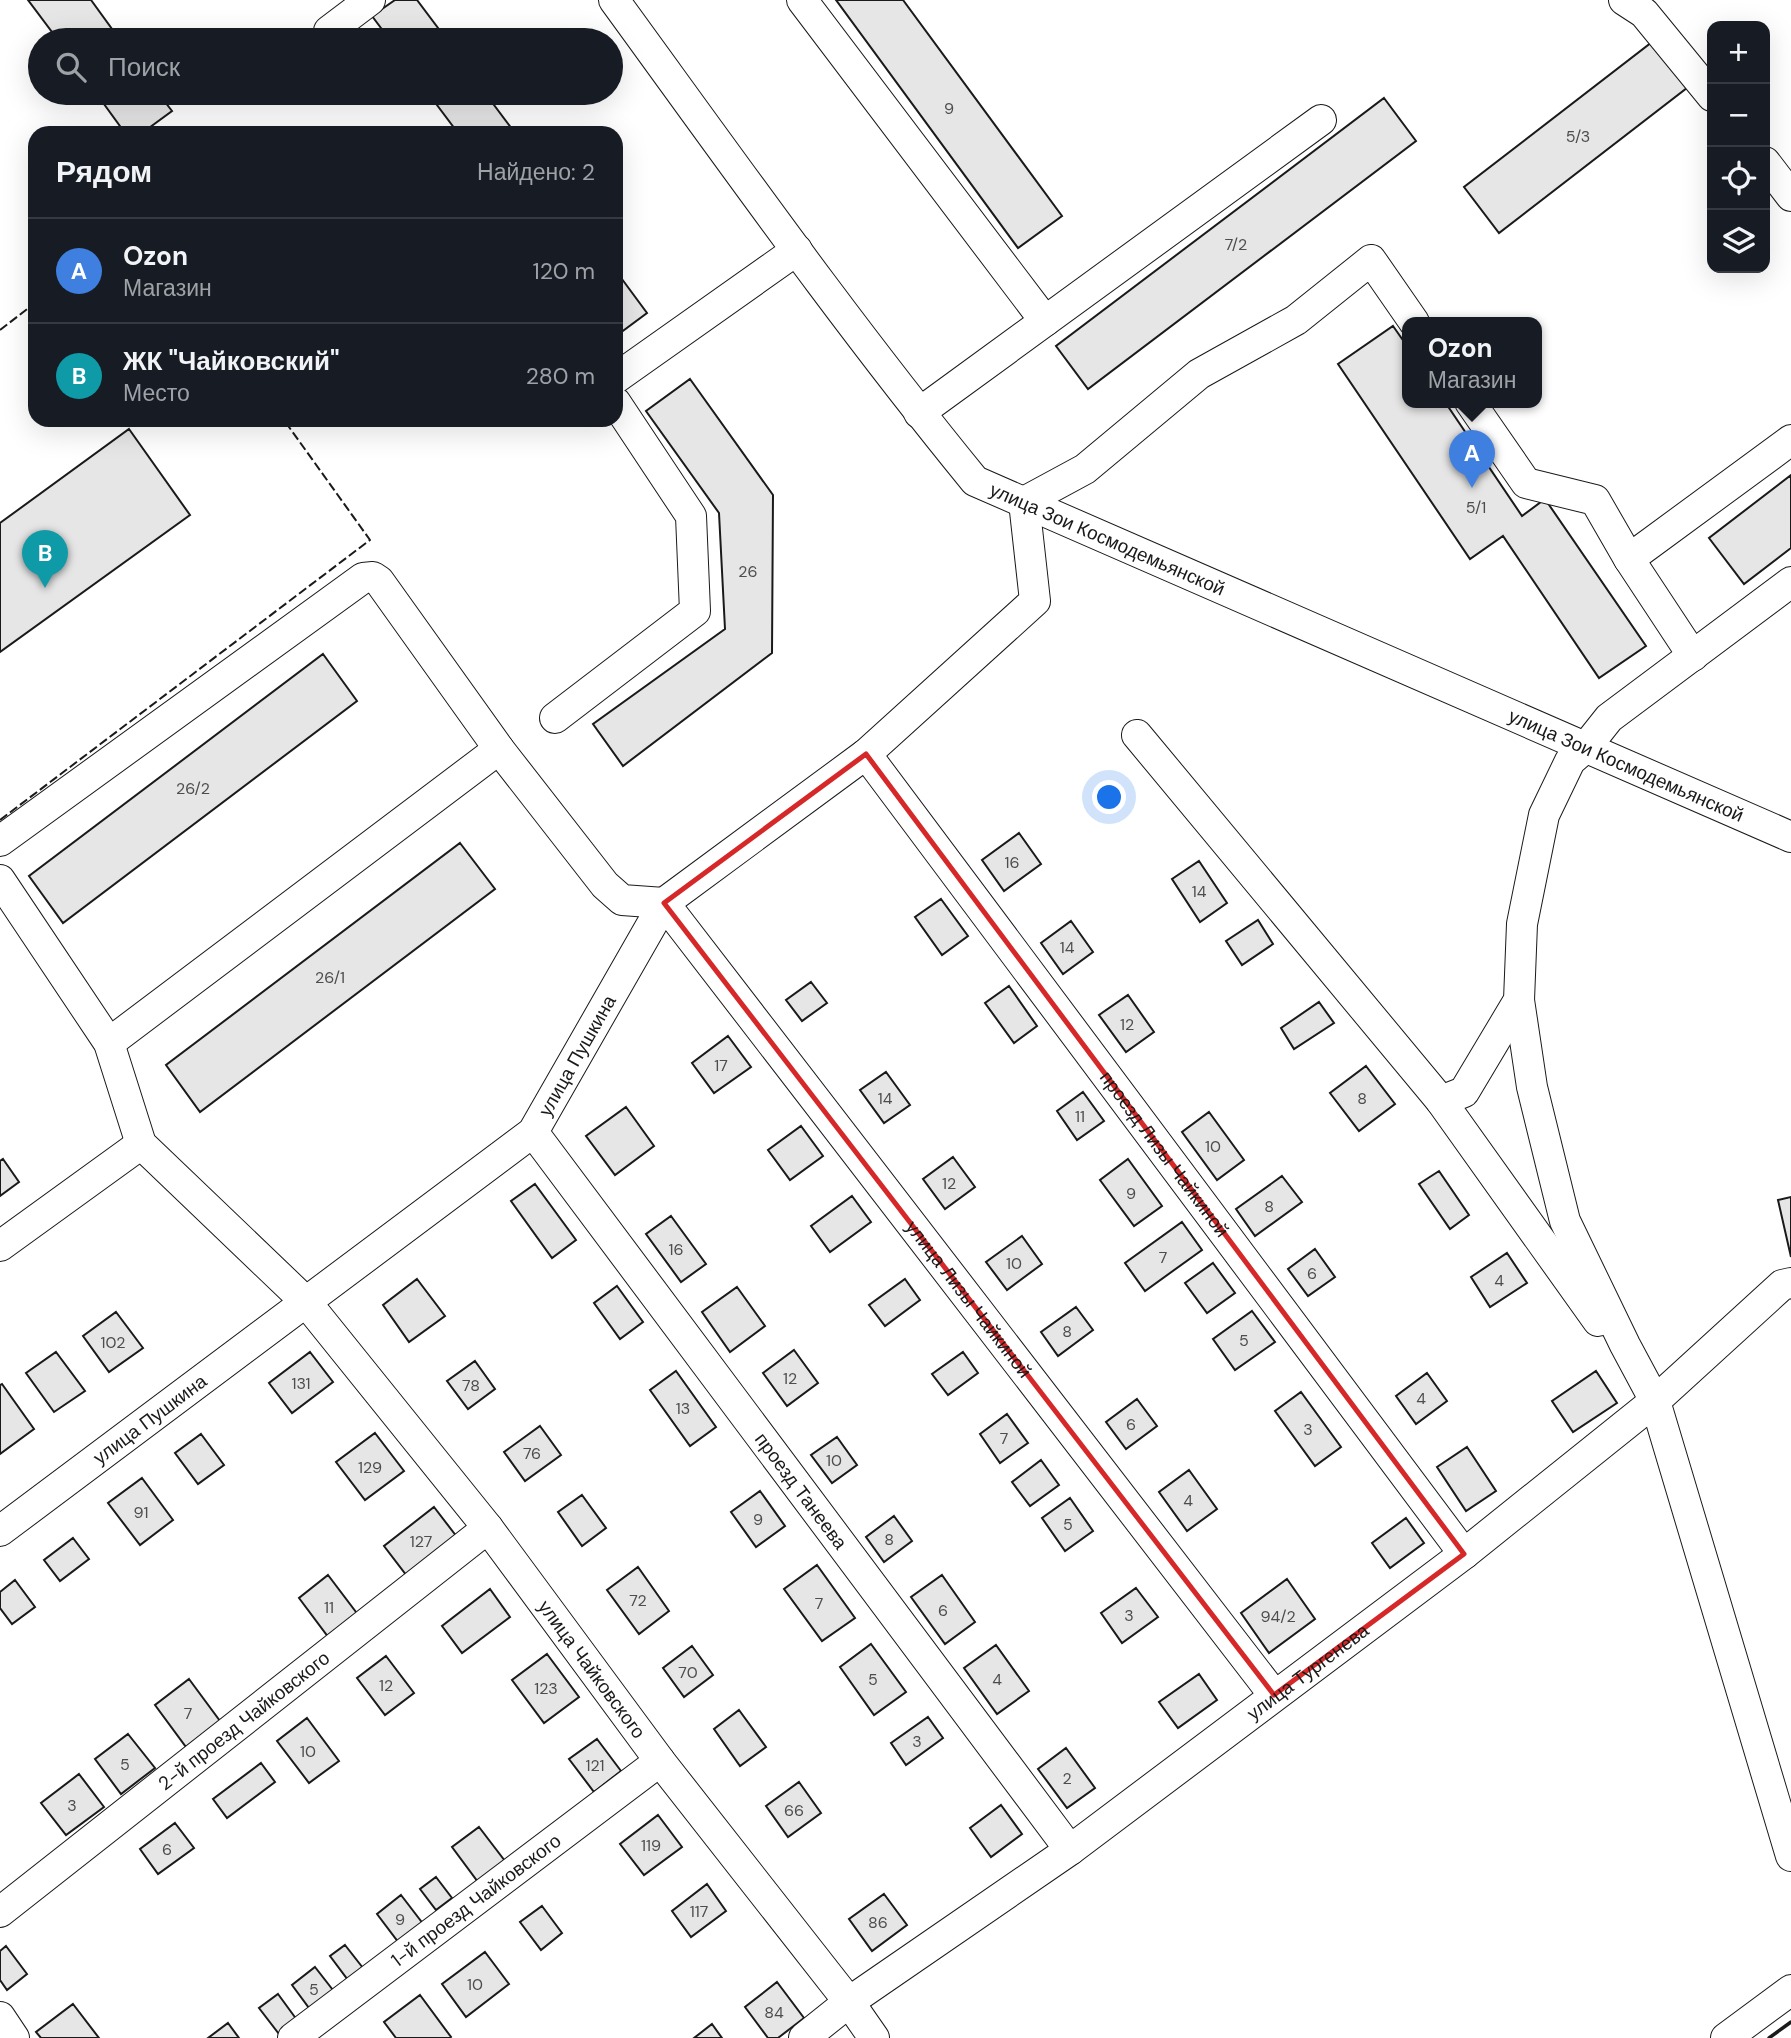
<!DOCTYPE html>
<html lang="ru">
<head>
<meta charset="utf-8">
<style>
	body { margin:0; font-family:"DM Sans",sans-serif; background:#242831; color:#f1f3f6 }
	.controls { position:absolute; right:21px; top:21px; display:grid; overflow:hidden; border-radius:14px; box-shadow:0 7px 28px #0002 }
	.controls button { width:63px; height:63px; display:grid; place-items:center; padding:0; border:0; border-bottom:2px solid #363941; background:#171b24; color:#f1f3f6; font:35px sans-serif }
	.you { position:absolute; left:1110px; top:798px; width:24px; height:24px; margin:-18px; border:5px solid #fff; border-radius:50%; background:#1a73e8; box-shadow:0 0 0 10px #1a73e833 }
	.badge { display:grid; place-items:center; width:46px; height:46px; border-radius:50%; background:#c62828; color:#fff; font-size:23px; font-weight:700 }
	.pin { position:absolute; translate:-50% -58px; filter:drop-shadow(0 2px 4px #0008) }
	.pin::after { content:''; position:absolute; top:37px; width:24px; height:21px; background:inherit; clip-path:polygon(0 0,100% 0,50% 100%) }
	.popup { position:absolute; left:1402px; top:317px; width:140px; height:91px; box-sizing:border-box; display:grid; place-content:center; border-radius:14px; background:#171b24; filter:drop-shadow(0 2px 5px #0005); font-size:23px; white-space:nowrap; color:#9ea1a6 }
	.popup b { font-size:26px; color:#f1f3f6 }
	.popup::after { content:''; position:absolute; left:50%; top:100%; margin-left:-14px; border:14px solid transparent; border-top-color:#171b24 }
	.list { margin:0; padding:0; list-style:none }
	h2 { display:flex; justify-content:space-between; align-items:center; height:91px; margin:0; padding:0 28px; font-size:30px }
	h2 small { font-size:23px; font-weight:400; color:#9ea1a6 }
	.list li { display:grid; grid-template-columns:46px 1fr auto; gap:21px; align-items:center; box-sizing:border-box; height:105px; padding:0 28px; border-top:2px solid #363941 }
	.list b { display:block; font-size:26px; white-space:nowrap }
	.list p { margin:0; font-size:23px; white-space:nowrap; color:#9ea1a6 }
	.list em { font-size:23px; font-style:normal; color:#9ea1a6 }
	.icon { flex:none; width:38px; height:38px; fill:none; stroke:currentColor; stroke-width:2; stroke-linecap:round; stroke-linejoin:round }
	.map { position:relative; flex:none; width:1791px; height:2038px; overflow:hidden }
	.search { position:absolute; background:#171b24; box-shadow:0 7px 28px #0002; left:28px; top:28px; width:595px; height:77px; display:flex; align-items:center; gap:18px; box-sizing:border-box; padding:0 24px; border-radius:38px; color:#9ea1a6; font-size:26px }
	.panel { position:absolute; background:#171b24; box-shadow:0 7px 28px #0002; left:28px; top:126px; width:595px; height:301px; border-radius:21px }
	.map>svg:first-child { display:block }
	.building { fill:#e6e6e6; stroke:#1a1a1a; stroke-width:2 }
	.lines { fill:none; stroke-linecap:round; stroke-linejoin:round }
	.minor-casing { stroke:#1a1a1a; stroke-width:32 }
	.minor { stroke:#fff; stroke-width:30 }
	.fence { stroke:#1a1a1a; stroke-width:2; stroke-dasharray:9 3.5; stroke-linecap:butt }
	.wall { stroke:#1a1a1a; stroke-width:3.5 }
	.marked { fill:none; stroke:#d62828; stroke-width:5; stroke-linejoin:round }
	.labels { text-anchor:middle; stroke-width:5; stroke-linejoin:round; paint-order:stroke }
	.number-label { font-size:16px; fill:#4d4d4d }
	.street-label { font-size:19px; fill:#1a1a1a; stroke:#fff }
</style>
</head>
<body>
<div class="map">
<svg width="1791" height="2038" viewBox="0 0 1791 2038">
	<rect width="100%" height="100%" fill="#fff"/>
	<path class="building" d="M 28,0 L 91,0 L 120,40 L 58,40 Z
		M 395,0 L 417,0 L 447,40 L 390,40 L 372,16 Z
		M 836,0 L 903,0 L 1062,216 L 1018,248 Z
		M 1656,39 L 1692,84 L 1499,233 L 1464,187 Z
		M 96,93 L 158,93 L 172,111 L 142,133 L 125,133 Z
		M 428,93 L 485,93 L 515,133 L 458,133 Z
		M 1384,98 L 1416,141 L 1088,389 L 1056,346 Z
		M 616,271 L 647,313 L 616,336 Z
		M 1393,326 L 1407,346 L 1407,402 L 1445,402 L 1522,516 L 1545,499 L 1646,646 L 1599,678 L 1503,536 L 1470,559 L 1338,364 Z
		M 690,379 L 773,495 L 772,653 L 623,766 L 593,724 L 725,629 L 719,513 L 646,411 Z
		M 129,429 L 190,515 L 0,652 L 0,523 Z
		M 1791,475 L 1791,548 L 1744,584 L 1709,538 Z
		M 323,654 L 357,701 L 63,923 L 29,876 Z
		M 1019,833 L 1041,864 L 1004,891 L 982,860 Z
		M 460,843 L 495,889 L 200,1112 L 166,1065 Z
		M 1199,861 L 1227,903 L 1200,922 L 1172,879 Z
		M 941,899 L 968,936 L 942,955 L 915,917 Z
		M 1258,920 L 1273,944 L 1242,965 L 1226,941 Z
		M 1071,921 L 1093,952 L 1063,974 L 1041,943 Z
		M 811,982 L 827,1003 L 802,1021 L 786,1000 Z
		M 1009,986 L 1037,1026 L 1014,1043 L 985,1003 Z
		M 1128,995 L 1154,1032 L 1126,1052 L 1099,1015 Z
		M 1319,1002 L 1334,1023 L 1294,1049 L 1281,1028 Z
		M 728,1036 L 751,1067 L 714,1093 L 692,1063 Z
		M 1366,1066 L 1395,1104 L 1359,1131 L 1330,1093 Z
		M 886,1072 L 910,1105 L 884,1123 L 860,1090 Z
		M 1083,1092 L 1104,1121 L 1077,1140 L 1057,1111 Z
		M 626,1107 L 654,1146 L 615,1175 L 586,1136 Z
		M 1209,1112 L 1244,1160 L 1217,1180 L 1182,1132 Z
		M 801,1126 L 823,1156 L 790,1180 L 768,1150 Z
		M 953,1157 L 975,1187 L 945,1209 L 923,1179 Z
		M 3,1159 L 19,1182 L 0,1196 L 0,1161 Z
		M 1128,1159 L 1162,1206 L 1134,1226 L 1100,1180 Z
		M 1439,1171 L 1469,1215 L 1450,1229 L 1419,1184 Z
		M 1282,1176 L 1302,1202 L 1255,1236 L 1236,1209 Z
		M 535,1184 L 576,1240 L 552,1258 L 511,1201 Z
		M 852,1196 L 871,1222 L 830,1252 L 811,1226 Z
		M 1791,1197 L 1791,1257 L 1778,1200 Z
		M 671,1216 L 706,1264 L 681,1282 L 646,1234 Z
		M 1182,1222 L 1202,1250 L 1145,1291 L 1125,1263 Z
		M 1022,1236 L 1042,1264 L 1007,1290 L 986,1262 Z
		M 1315,1249 L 1335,1277 L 1308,1296 L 1288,1269 Z
		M 1507,1253 L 1527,1283 L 1490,1307 L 1471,1277 Z
		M 1213,1263 L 1235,1293 L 1207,1313 L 1185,1283 Z
		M 417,1279 L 445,1316 L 409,1342 L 383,1305 Z
		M 905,1279 L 920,1300 L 885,1326 L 869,1305 Z
		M 617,1286 L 643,1322 L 620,1339 L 594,1303 Z
		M 737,1287 L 765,1326 L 730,1352 L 702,1312 Z
		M 1076,1307 L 1093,1330 L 1058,1356 L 1041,1332 Z
		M 1252,1311 L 1275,1342 L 1235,1370 L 1213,1339 Z
		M 116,1312 L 143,1348 L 109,1372 L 83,1336 Z
		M 794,1350 L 818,1383 L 787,1406 L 763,1373 Z
		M 56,1352 L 85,1391 L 54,1412 L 26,1373 Z
		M 310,1352 L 333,1382 L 292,1413 L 269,1383 Z
		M 963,1352 L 978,1373 L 948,1395 L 932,1374 Z
		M 475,1361 L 495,1389 L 468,1409 L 447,1381 Z
		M 676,1371 L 716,1427 L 690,1446 L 650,1390 Z
		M 1596,1371 L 1617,1403 L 1573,1432 L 1552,1401 Z
		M 1427,1373 L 1447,1401 L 1416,1424 L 1396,1396 Z
		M 2,1384 L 34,1429 L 0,1454 L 0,1385 Z
		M 1301,1392 L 1341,1447 L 1315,1466 L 1275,1411 Z
		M 1137,1399 L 1157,1426 L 1126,1449 L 1106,1422 Z
		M 1007,1414 L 1028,1443 L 1000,1463 L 980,1434 Z
		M 540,1426 L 561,1455 L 525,1481 L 504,1452 Z
		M 375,1433 L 404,1471 L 365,1500 L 336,1462 Z
		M 201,1434 L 224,1465 L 198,1484 L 175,1453 Z
		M 837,1437 L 857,1465 L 832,1483 L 811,1455 Z
		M 1467,1447 L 1496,1491 L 1466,1511 L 1437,1467 Z
		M 1041,1460 L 1059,1485 L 1030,1506 L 1012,1482 Z
		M 1189,1470 L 1217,1509 L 1187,1531 L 1159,1492 Z
		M 142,1478 L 173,1520 L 140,1545 L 108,1503 Z
		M 760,1491 L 785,1526 L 756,1547 L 731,1512 Z
		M 582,1495 L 606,1528 L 582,1546 L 558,1512 Z
		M 1070,1498 L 1093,1531 L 1065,1551 L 1042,1518 Z
		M 434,1507 L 457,1537 L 407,1576 L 384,1546 Z
		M 894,1516 L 912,1541 L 884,1562 L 866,1537 Z
		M 1406,1518 L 1424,1543 L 1390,1568 L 1372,1543 Z
		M 73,1538 L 89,1559 L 60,1581 L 44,1560 Z
		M 817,1565 L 855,1618 L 822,1641 L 784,1589 Z
		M 638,1567 L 669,1611 L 639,1634 L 607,1590 Z
		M 328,1575 L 359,1616 L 329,1638 L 299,1598 Z
		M 942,1575 L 975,1622 L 945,1644 L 911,1597 Z
		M 1287,1579 L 1315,1619 L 1269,1653 L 1241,1613 Z
		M 15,1580 L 35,1607 L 12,1624 L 0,1608 L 0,1592 Z
		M 1136,1588 L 1158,1617 L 1122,1643 L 1101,1613 Z
		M 490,1589 L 510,1617 L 462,1653 L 442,1626 Z
		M 871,1644 L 906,1692 L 874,1715 L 840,1667 Z
		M 996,1645 L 1029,1691 L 997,1714 L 964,1668 Z
		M 692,1646 L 713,1675 L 684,1697 L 663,1668 Z
		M 547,1654 L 579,1697 L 544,1723 L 512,1680 Z
		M 386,1656 L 414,1693 L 385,1715 L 357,1678 Z
		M 1199,1674 L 1217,1700 L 1178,1728 L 1159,1702 Z
		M 189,1679 L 220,1721 L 186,1747 L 155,1705 Z
		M 739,1710 L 766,1747 L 740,1766 L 714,1729 Z
		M 928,1717 L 943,1738 L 906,1765 L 891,1743 Z
		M 307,1718 L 339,1761 L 309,1783 L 277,1741 Z
		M 128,1734 L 155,1768 L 121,1794 L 95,1759 Z
		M 597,1739 L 621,1771 L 594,1792 L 569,1759 Z
		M 1066,1748 L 1095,1788 L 1067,1808 L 1038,1769 Z
		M 261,1763 L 275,1782 L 227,1818 L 213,1799 Z
		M 79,1774 L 104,1807 L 66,1835 L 41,1803 Z
		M 799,1782 L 821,1813 L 788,1837 L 766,1806 Z
		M 1001,1805 L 1022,1834 L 991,1857 L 970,1828 Z
		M 658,1815 L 682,1847 L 644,1875 L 620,1844 Z
		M 175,1823 L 194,1848 L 158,1874 L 140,1849 Z
		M 479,1827 L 505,1861 L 478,1882 L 452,1847 Z
		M 436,1877 L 452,1898 L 436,1910 L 420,1889 Z
		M 707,1884 L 726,1911 L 691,1937 L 672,1911 Z
		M 884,1894 L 907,1925 L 872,1951 L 849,1919 Z
		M 401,1895 L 424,1925 L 399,1943 L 377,1914 Z
		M 542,1906 L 562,1933 L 541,1950 L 520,1922 Z
		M 345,1945 L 363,1968 L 348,1980 L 330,1956 Z
		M 6,1946 L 27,1974 L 7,1990 L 0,1980 L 0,1951 Z
		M 485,1952 L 509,1984 L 466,2017 L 442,1984 Z
		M 315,1967 L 336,1994 L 312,2012 L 292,1985 Z
		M 777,1982 L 804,2018 L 778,2038 L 768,2038 L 745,2007 Z
		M 278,1994 L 297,2020 L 279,2034 L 259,2008 Z
		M 420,1995 L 451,2037 L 450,2038 L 396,2038 L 384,2022 Z
		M 73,2004 L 99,2038 L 41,2038 L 36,2032 Z
		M 228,2023 L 239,2038 L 208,2038 Z
		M 712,2024 L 722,2038 L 694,2038 Z"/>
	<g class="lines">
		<defs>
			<g id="minor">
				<path id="s1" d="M 614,0 C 732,162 848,326 975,481 L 1791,837"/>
				<path d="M 802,0 L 1045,321"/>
				<path d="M 1624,0 L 1644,13 L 1712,96"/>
				<path d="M 329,31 L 370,0"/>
				<path d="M 1765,162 L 1791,196"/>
				<path d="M 616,378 L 797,250"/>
				<path d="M 1470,402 L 1526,483 L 1595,500 L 1629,559 L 1693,656"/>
				<path d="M 919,413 L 1321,120"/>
				<path d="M 1629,559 L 1791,440"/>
				<path d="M 555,718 L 695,611 L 691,516 L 616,403"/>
				<path d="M 1137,735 L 1441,1101 L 1598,1321"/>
				<path id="s2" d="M 866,754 L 1464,1554"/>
				<path id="s3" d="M 0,841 L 363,578 L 373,577 L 379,581 L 499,749 L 605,885 L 622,900 L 664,903 L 1274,1695"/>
				<path id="s4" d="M 0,880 L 109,1043 L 141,1144 L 306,1302 L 488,1528 L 660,1761 L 849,2002 L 874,2038"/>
				<path d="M 1519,1000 L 1532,1087 L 1565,1221 L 1625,1345 L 1655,1401 L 1791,1856"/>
				<path d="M 109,1043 L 499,749"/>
				<path d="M 1441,1101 L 1464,1092 L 1519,1000 L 1522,924 L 1544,815 L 1570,761 L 1586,747 L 1609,718 L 1791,582"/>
				<path id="s5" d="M 533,1132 L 1070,1850"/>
				<path d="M 0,1246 L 141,1144"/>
				<path id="s6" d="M 0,1531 L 533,1132 L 664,903 L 866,754 L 1035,601 L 1024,502 L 1085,469 L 1199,374 L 1296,320 L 1371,260 L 1414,322"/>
				<path id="s7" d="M 0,1912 L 488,1528"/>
				<path d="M 0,2017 L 14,2038"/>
				<path id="s8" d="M 293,2038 L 660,1761"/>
				<path id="s9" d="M 804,2038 L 849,2002 L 1070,1850 L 1464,1554 L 1655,1401 L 1782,1285 L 1791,1283"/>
				<path d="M 1726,2038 L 1791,1990"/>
			</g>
		</defs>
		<use href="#minor" class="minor-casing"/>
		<use href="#minor" class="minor"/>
		<path class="fence" d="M 0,330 L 35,303
			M 0,820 L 370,540 L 284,420"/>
		<path class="wall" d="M 1769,2038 L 1791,2022"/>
	</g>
	<path class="marked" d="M 866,754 L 1464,1554 L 1274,1695 L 664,903 Z"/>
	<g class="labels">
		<g class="number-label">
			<text x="949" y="114">9</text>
			<text x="1578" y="142">5/3</text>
			<text x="1236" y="250">7/2</text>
			<text x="1476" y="513">5/1</text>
			<text x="748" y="577">26</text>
			<text x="193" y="794">26/2</text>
			<text x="1012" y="868">16</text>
			<text x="1199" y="897">14</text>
			<text x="1067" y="953">14</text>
			<text x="330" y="983">26/1</text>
			<text x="1127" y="1030">12</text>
			<text x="721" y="1071">17</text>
			<text x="885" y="1104">14</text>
			<text x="1362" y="1104">8</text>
			<text x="1080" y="1122">11</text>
			<text x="1213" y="1152">10</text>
			<text x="949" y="1189">12</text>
			<text x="1131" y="1199">9</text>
			<text x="1269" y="1212">8</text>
			<text x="676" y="1255">16</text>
			<text x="1163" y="1263">7</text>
			<text x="1014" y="1269">10</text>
			<text x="1312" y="1279">6</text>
			<text x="1499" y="1286">4</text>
			<text x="1067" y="1337">8</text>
			<text x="1244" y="1346">5</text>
			<text x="113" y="1348">102</text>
			<text x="790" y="1384">12</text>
			<text x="301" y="1389">131</text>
			<text x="471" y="1391">78</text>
			<text x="1421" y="1404">4</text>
			<text x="683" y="1414">13</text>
			<text x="1131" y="1430">6</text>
			<text x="1308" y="1435">3</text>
			<text x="1004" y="1444">7</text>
			<text x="532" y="1459">76</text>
			<text x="834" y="1466">10</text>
			<text x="370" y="1473">129</text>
			<text x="1188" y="1506">4</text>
			<text x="141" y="1518">91</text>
			<text x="758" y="1525">9</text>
			<text x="1068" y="1530">5</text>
			<text x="889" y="1545">8</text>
			<text x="421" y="1547">127</text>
			<text x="638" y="1606">72</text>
			<text x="819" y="1609">7</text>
			<text x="329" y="1613">11</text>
			<text x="943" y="1616">6</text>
			<text x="1129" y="1621">3</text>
			<text x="1278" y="1622">94/2</text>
			<text x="688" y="1678">70</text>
			<text x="873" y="1685">5</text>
			<text x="997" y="1685">4</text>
			<text x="386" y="1691">12</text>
			<text x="546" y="1694">123</text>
			<text x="188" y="1719">7</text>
			<text x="917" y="1747">3</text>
			<text x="308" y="1757">10</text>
			<text x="125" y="1770">5</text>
			<text x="595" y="1771">121</text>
			<text x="1067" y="1784">2</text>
			<text x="72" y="1811">3</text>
			<text x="794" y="1816">66</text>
			<text x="651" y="1851">119</text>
			<text x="167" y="1855">6</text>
			<text x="699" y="1917">117</text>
			<text x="400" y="1925">9</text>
			<text x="878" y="1928">86</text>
			<text x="475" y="1990">10</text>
			<text x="314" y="1995">5</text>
			<text x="774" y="2018">84</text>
		</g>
		<g class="street-label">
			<text dy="7" stroke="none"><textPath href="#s1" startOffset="746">улица Зои Космодемьянской</textPath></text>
			<text dy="7" stroke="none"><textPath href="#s1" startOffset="1312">улица Зои Космодемьянской</textPath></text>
			<text dy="7" stroke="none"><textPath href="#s6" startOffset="754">улица Пушкина</textPath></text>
			<text dy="7" stroke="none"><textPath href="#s2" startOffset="499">проезд Лизы Чайкиной</textPath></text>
			<text dy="7" stroke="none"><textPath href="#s3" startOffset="1409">улица Лизы Чайкиной</textPath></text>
			<text dy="7" stroke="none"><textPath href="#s6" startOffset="187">улица Пушкина</textPath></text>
			<text dy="7" stroke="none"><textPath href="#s5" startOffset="448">проезд Танеева</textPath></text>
			<text dy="7" stroke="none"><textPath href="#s4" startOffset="996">улица Чайковского</textPath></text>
			<text dy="7" stroke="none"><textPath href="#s9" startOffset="623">улица Тургенева</textPath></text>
			<text dy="7" stroke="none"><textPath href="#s7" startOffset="310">2-й проезд Чайковского</textPath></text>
			<text dy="7" stroke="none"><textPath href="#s8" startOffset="229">1-й проезд Чайковского</textPath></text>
		</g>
	</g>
</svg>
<div class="controls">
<button>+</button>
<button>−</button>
<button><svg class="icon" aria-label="locate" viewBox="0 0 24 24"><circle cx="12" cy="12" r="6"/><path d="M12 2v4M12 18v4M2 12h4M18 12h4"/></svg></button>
<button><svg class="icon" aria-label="layers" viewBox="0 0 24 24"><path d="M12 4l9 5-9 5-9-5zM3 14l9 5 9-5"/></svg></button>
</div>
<div class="you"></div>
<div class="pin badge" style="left:1472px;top:488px;background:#3f7fe0">A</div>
<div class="popup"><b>Ozon</b>Магазин</div>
<div class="pin badge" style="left:45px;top:588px;background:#0f9aa8">B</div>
<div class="search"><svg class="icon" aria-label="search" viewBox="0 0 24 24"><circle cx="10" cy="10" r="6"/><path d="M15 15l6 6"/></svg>Поиск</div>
<section class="panel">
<h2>Рядом<small>Найдено: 2</small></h2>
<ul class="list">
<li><span class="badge" style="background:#3f7fe0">A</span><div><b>Ozon</b><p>Магазин</p></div><em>120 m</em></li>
<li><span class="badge" style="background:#0f9aa8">B</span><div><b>ЖК &quot;Чайковский&quot;</b><p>Место</p></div><em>280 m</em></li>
</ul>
</section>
</div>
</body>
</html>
